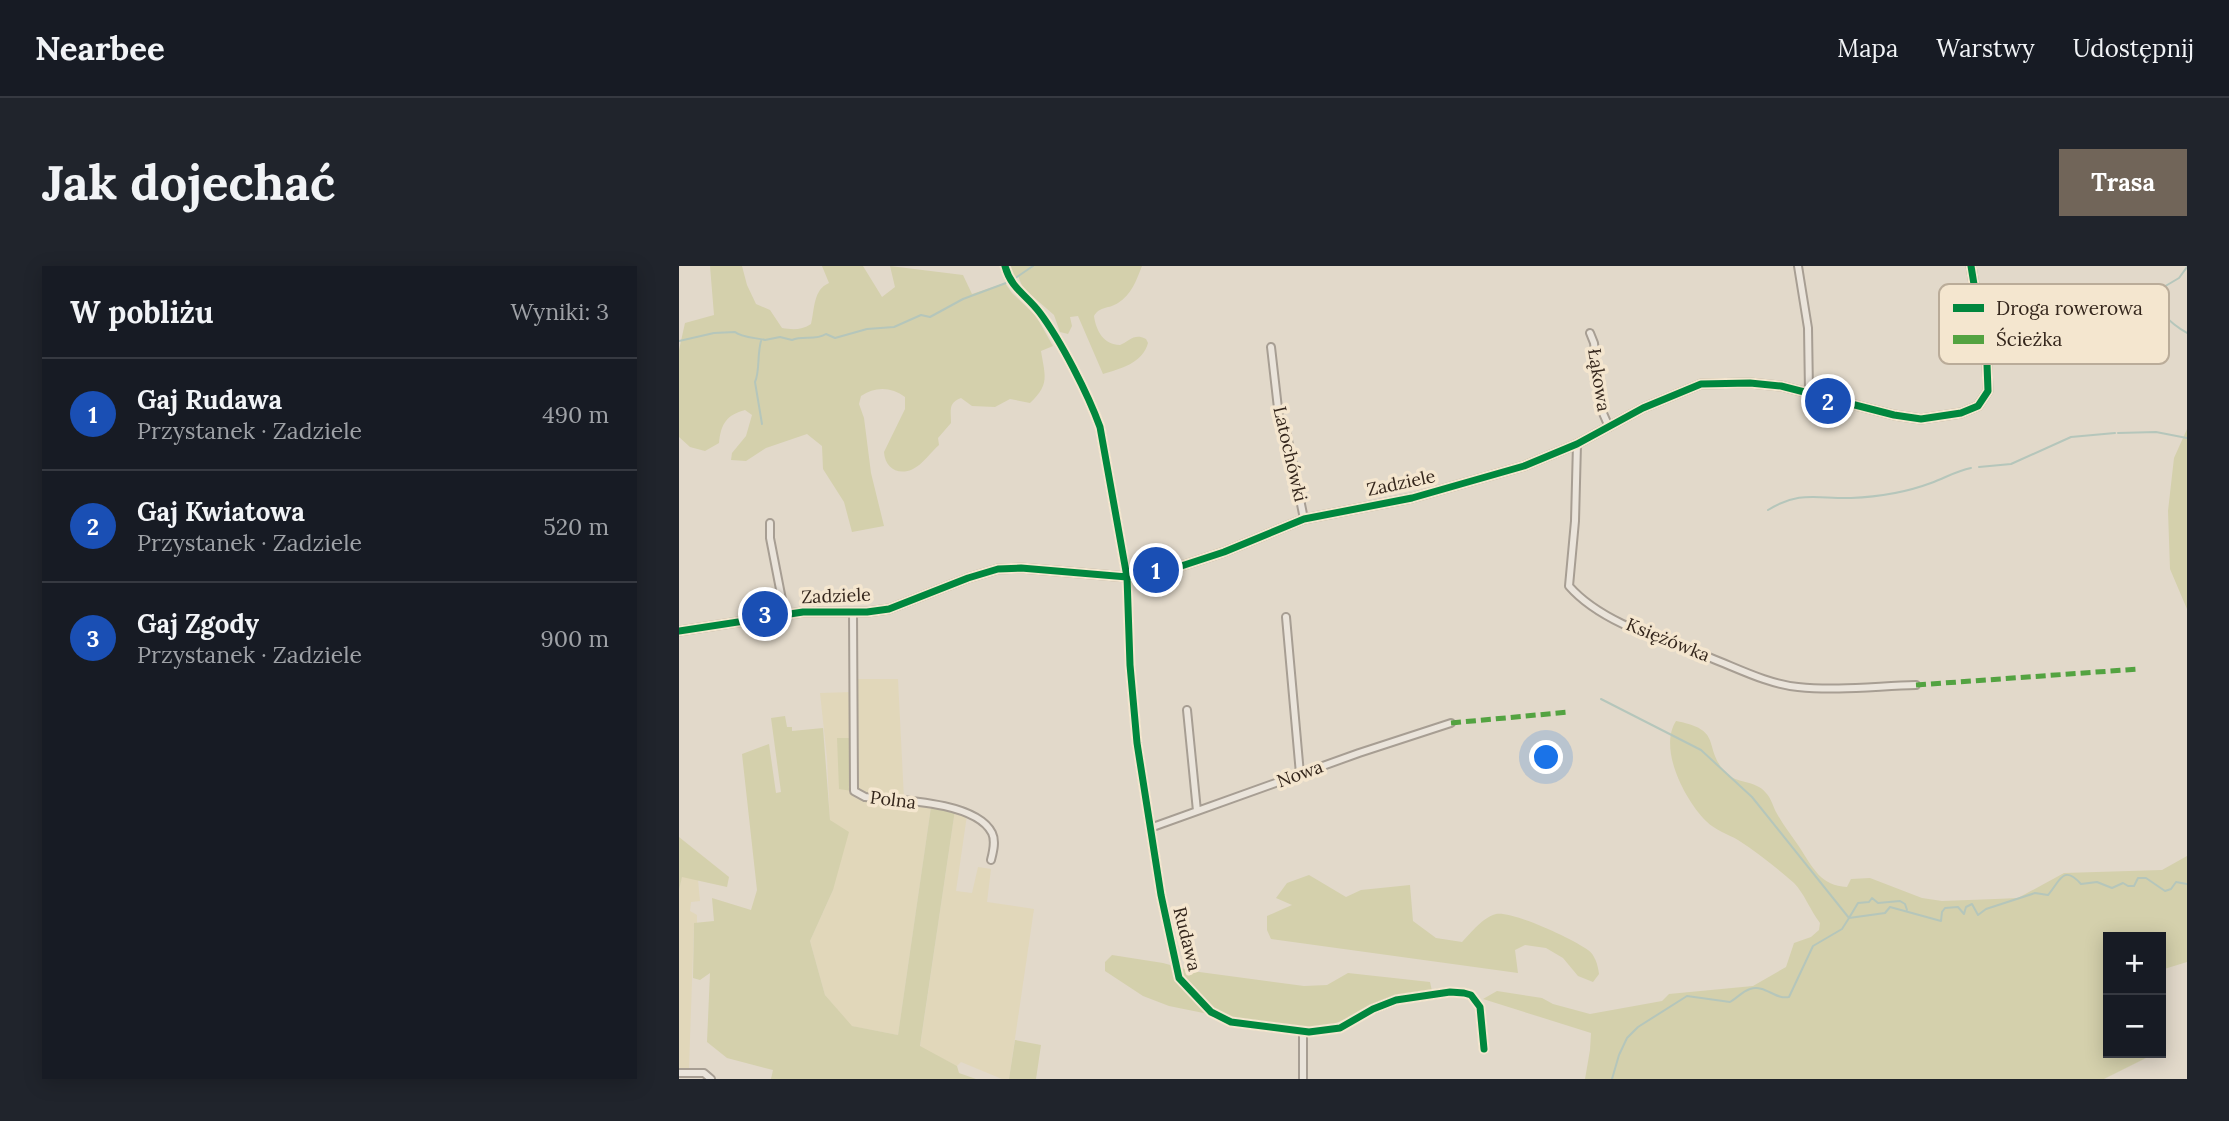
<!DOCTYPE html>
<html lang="pl">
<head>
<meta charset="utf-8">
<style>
	body { margin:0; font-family:Lora,serif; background:#20242c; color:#f1f3f6 }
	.controls { position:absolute; right:21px; bottom:21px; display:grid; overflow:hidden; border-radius:0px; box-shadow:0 4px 18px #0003 }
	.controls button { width:63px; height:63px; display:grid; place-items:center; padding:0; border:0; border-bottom:2px solid #363941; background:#171b24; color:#f1f3f6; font:35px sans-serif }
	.you { position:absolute; left:868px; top:492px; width:24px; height:24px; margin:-18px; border:5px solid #fff; border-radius:50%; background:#1a73e8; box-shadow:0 0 0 10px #1a73e833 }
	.badge { display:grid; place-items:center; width:46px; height:46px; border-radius:50%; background:#716559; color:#fff; font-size:23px; font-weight:700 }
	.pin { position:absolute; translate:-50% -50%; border:4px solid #fff; box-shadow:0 2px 7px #0006 }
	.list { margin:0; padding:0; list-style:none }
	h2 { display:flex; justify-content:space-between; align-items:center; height:91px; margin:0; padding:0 28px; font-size:30px }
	h2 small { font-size:23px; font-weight:400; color:#9ea1a6 }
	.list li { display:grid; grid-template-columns:46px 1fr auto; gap:21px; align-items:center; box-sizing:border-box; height:112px; padding:0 28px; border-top:2px solid #363941 }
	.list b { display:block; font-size:26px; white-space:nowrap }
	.list p { margin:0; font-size:23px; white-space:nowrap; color:#9ea1a6 }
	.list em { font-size:23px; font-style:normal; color:#9ea1a6 }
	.map { position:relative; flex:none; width:1508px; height:813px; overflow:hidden; border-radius:0px }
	header { display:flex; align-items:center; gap:42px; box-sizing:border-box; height:98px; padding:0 35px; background:#171b24; border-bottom:2px solid #363941 }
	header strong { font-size:33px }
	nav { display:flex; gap:38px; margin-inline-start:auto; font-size:24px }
	.intro { display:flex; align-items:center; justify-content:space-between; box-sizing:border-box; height:168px; padding:0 42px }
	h1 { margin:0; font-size:49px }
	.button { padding:18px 32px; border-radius:0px; background:#716559; color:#fff; font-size:24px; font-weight:700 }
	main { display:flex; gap:42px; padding:0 42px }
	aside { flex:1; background:#171b24; border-radius:0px; box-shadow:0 4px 18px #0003 }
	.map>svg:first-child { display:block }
	.farmland { fill:#e1d7ba }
	.green { fill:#d4d0ac }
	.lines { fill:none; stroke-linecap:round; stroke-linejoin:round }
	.stream { stroke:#b5c6bb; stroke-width:2 }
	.minor-casing { stroke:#a79e93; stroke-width:10 }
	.tertiary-casing { stroke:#a79e93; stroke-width:11 }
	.minor { stroke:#eae4db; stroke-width:6 }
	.tertiary { stroke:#eae4db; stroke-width:8 }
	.quiet { stroke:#53a341; stroke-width:5; stroke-dasharray:10 5; stroke-linecap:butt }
	.cycleway-casing { stroke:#f4e6cf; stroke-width:11 }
	.cycleway { stroke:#00873e; stroke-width:7 }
	.labels { text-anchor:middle; stroke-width:7; stroke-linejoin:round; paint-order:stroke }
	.street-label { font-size:18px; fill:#34261c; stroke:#f4e6cf }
	.key { fill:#f4e6cf; stroke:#baac99; stroke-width:2 }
	.key-label { font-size:19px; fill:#34261c }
</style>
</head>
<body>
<header>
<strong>Nearbee</strong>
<nav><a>Mapa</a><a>Warstwy</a><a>Udostępnij</a></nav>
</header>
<div class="intro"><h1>Jak dojechać</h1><a class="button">Trasa</a></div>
<main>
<aside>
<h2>W pobliżu<small>Wyniki: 3</small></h2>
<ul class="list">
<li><span class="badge" style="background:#1a4fb4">1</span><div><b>Gaj Rudawa</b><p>Przystanek · Zadziele</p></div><em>490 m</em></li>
<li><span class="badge" style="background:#1a4fb4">2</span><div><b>Gaj Kwiatowa</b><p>Przystanek · Zadziele</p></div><em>520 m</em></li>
<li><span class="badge" style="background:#1a4fb4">3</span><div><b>Gaj Zgody</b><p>Przystanek · Zadziele</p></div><em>900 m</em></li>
</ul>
</aside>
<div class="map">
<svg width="1508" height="813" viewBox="0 0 1508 813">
	<rect width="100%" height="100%" fill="#e2d9ca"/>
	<path class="farmland" d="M 179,413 L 219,413 L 225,533 L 181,526 L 178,522 Z
		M 174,426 L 173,472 L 158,472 L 176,532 L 218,539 L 252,541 L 219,769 L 172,760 L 146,729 L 131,675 L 154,624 L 148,492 L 141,427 Z
		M 276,544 L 288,549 L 277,625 L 293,627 L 299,601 L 312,603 L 308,636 L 355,643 L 330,813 L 323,813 L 282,796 L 278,800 L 241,781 Z
		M 3,610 L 19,614 L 21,635 L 12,636 L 11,645 L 18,649 L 18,657 L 15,657 L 10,802 L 0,802 L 0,624 Z"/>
	<path class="green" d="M 31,0 L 63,0 L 68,19 L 77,38 L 91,44 L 103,62 C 114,64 123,64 132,58 C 136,42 134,24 150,17 L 143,0 L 184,0 L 203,31 L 216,21 L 211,0 L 284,9 L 293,28 L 326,17 L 333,27 L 357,50 L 374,80 L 362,85 C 366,110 371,118 351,137 L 331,133 L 316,141 L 293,140 L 282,132 C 269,137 272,144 272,157 L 259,172 L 260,179 C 252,186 244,198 234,203 C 219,210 206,202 205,186 L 226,143 L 226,131 C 213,121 196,120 182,130 L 180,138 L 185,152 L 192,207 L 205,260 L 173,266 L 165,236 L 144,203 L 143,180 L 128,168 L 87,182 L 67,195 L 52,194 L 53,187 L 67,170 L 73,149 L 66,144 C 48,149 42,157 40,177 L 26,185 L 11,181 L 0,171 L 0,84 L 6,57 L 35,49 Z
		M 331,0 L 463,0 C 457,15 453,28 439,37 C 430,43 421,40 415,50 C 417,65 425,79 441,79 C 451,75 455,67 467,73 L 469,77 C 464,97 441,103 424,108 L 399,50 L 391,51 L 393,60 L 389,68 L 381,66 L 375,49 L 344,22 L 339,10 L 333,12 Z
		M 1508,163 L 1508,343 L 1491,303 L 1489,245 L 1495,192 Z
		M 106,450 L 108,461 L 113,461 L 113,465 L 144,462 L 151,554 L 170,566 L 154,624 L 131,675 L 146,729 L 173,760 L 219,769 L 252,541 L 276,544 L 241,780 L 278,800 L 280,807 L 297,813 L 92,813 L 94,804 L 48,792 L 28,776 L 31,707 L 21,714 L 14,712 L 15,657 L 35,655 L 33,632 L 72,644 L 78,624 L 63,488 L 90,478 L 97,527 L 102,526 L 92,452 Z
		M 997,455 C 1044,464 1024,479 1045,505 C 1057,519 1076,513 1087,527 C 1092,532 1094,540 1097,546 C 1104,559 1113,570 1121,582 C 1134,602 1142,620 1168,621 L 1172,613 L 1191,612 L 1243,632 L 1263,635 L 1316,633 L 1339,632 L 1385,607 L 1483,604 L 1508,590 L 1508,696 L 1482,704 L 1482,671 L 1429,671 L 1429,787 L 1477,787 L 1425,813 L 906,813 L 911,784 L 912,767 L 804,733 L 818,725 L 863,732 L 874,738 L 911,748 L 983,735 L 990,728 L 1074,720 L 1107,701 L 1115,677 L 1132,671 L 1140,664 L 1141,657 C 1131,644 1125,627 1115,617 C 1098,602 1079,587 1059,574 C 1049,568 1037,565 1027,555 C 1006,534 979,483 997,455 Z
		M 158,472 L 173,472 L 173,525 L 160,523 Z
		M 0,571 L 50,611 L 48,621 L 3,611 L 0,624 Z
		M 630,609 L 667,631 L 682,624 L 731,619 L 734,655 L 757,672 L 783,676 C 792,667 804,651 817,648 C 834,645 894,673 909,684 C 916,689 919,699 920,708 L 914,716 L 899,710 L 884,692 L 867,682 L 846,679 L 836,684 L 839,707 L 592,673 L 588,664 L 588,650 L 613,639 L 597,632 L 608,617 Z
		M 433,689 L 484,697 L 513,705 L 625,720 L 648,719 L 669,707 L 751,716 L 753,725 L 717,732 L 650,760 L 618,762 L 559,754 L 490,740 L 464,730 L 426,705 L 426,696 Z
		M 336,774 L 362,779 L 357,813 L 330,813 Z"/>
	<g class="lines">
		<path class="stream" d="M 1508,1 L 1500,12 L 1478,25 C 1478,46 1491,57 1508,67
			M 335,13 L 354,0
			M 0,75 L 35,67 L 56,66 C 61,71 78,72 86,74 L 101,71 L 113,74 C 124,69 136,75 147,68 L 156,72 L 188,63 L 215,61 L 242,49 L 251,51 L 284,33 L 327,17
			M 82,75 C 78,89 81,105 76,116 L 83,158
			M 1439,167 L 1477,166 L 1508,172
			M 1300,201 L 1332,198 L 1392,171 L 1436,167
			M 1089,244 C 1121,224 1139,233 1172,232 C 1197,231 1228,226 1252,217 C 1266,212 1277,205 1292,202
			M 922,433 L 1022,484 L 1073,531 L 1170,652 L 1179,637 L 1190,636 L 1193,632 L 1199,637 L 1221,635 L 1226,638 L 1228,644
			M 933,813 L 940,789 L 948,772 L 959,761 L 1008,730 L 1051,736 C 1058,732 1064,725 1071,723 C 1086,718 1096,734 1110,731 L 1134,680 L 1163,663 L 1170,652 L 1206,647 L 1211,641 L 1262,655 L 1263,646 L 1266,642 L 1279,641 L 1285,648 L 1287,641 L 1293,638 L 1299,649 L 1307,643 L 1356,627 L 1369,629 C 1381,615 1384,598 1402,618 L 1418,616 L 1433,622 L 1444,617 L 1449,620 L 1455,620 L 1459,612 L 1467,612 L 1486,625 L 1492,623 L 1497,616 L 1508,618"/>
		<defs>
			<path id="minor" d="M 326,0 C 332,23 348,29 361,47 C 382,75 409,128 421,161 L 448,311 L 451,399 L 458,477 L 482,629 L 500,712 L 532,746 L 552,756 L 630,766 L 661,762 L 694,743 L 717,734 L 771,726 L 785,727 L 792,729 L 801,741 L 805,783
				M 1119,0 L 1129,62 L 1130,126
				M 911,67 L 915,77 L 923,145 L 930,161
				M 592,81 L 600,151 L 608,169 L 625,253
				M 898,178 L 896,255 L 890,320 C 923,358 987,375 1032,392 C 1060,403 1089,418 1119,421 C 1158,425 1198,420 1237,419
				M 91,257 L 91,272 L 106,349
				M 174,346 L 175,525 L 186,531 C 218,534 297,535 313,567 C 317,575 314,586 312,594
				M 607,351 L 621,508
				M 508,444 L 518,545
				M 471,562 L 680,487 L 772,457
				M 0,807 L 25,807 L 32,813
				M 624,813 L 624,765"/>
			<path id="tertiary" d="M 0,365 L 124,346 L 188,346 L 210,343 L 289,312 L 319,303 L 342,302 L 448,311 L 484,306 L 545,286 L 625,253 L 733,232 L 845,200 L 898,178 L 964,142 L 1022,118 L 1071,117 L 1102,120 L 1215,149 L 1242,153 L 1282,147 L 1299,140 L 1309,125 L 1308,98 L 1292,0"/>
		</defs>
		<use href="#minor" class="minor-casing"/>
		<use href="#tertiary" class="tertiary-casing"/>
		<use href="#minor" class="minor"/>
		<use href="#tertiary" class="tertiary"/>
		<path class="quiet" d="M 1237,419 L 1460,403
			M 772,457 L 890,446"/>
		<defs>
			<path id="cycleway" d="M 326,0 C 332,23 348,29 361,47 C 382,75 409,128 421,161 L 448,311 L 451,399 L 458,477 L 482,629 L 500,712 L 532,746 L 552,756 L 630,766 L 661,762 L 694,743 L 717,734 L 771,726 L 785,727 L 792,729 L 801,741 L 805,783
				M 0,365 L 124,346 L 188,346 L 210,343 L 289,312 L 319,303 L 342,302 L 448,311 L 484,306 L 545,286 L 625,253 L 733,232 L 845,200 L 898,178 L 964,142 L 1022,118 L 1071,117 L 1102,120 L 1215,149 L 1242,153 L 1282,147 L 1299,140 L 1309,125 L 1308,98 L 1292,0"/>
		</defs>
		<use href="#cycleway" class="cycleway-casing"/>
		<use href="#cycleway" class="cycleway"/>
	</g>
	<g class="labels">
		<g class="street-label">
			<text transform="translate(920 114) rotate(81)" y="6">Łąkowa</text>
			<text transform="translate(611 188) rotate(77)" y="6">Latochówki</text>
			<text transform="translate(722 217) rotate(-12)" y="6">Zadziele</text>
			<text transform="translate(157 330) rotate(-2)" y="6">Zadziele</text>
			<text transform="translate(989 374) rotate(22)" y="6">Księżówka</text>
			<text transform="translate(621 508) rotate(-20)" y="6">Nowa</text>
			<text transform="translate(214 534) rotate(7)" y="6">Polna</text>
			<text transform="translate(508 673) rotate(76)" y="6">Rudawa</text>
		</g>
	</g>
	<rect x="1260" y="18" width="230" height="80" rx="10" class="key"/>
	<rect x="1274" y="38" width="31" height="8" fill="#00873e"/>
	<rect x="1274" y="69" width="31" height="9" fill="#53a341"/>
	<g class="key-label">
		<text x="1317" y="49">Droga rowerowa</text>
		<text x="1317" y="80">Ścieżka</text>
	</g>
</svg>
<div class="controls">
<button>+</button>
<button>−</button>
</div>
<div class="you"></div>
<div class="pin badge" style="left:477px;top:304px;background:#1a4fb4">1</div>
<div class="pin badge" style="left:1149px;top:135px;background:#1a4fb4">2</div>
<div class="pin badge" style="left:86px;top:348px;background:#1a4fb4">3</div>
</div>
</main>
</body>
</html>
